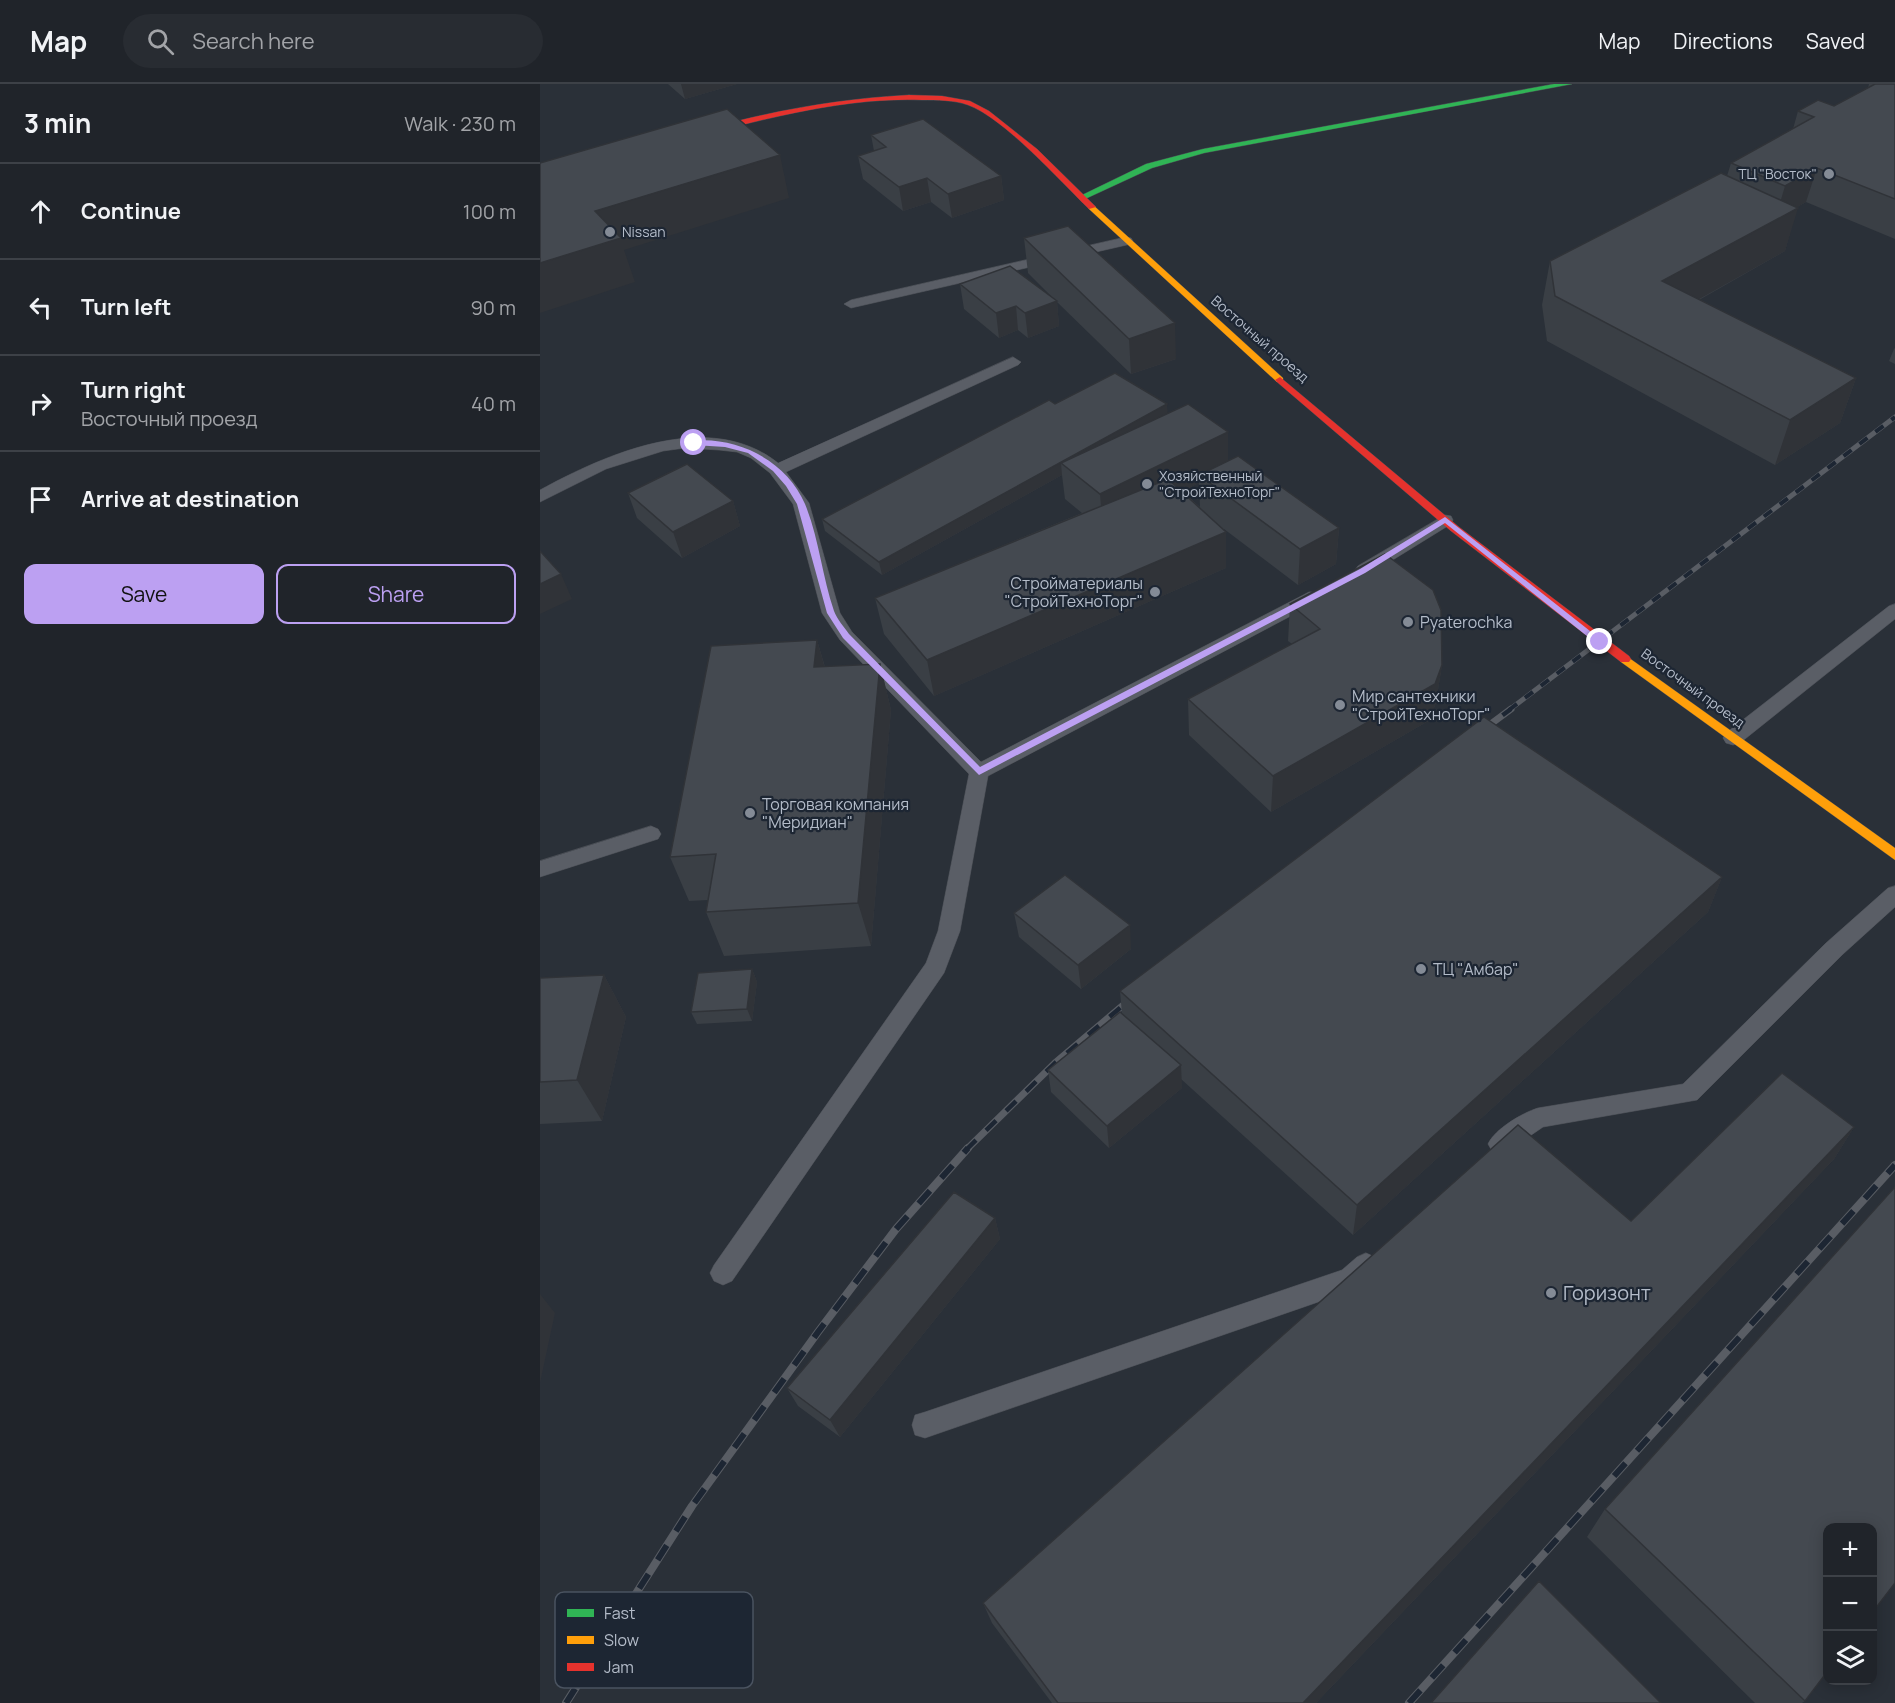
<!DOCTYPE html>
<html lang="en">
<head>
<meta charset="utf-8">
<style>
	body { margin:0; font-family:Manrope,sans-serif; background:#282c32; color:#f1f3f6 }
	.controls { position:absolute; right:18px; bottom:18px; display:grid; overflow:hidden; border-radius:12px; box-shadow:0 3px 15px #0003 }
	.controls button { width:54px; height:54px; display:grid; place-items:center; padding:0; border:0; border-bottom:2px solid #3d4147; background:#20242a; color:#f1f3f6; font:30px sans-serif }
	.stop { position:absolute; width:18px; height:18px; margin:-14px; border:4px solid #bca0f2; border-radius:50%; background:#fff }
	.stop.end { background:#bca0f2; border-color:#fff; box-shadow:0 2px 6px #0008 }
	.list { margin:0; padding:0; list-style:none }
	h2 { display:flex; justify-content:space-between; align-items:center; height:78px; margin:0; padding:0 24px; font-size:26px }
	h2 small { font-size:20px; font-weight:400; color:#a2a4a8 }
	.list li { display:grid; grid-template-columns:39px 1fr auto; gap:18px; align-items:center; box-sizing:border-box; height:96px; padding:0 24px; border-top:2px solid #3d4147 }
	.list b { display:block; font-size:22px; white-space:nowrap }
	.list p { margin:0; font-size:20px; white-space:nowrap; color:#a2a4a8 }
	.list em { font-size:20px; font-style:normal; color:#a2a4a8 }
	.actions { display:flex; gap:12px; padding:18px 24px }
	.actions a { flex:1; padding:14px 0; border:2px solid #bca0f2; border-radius:12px; text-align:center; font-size:21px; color:#bca0f2 }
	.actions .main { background:#bca0f2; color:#111 }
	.icon { flex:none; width:33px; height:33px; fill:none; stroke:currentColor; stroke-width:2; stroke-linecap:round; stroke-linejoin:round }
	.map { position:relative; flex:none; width:1355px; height:1619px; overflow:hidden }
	header { display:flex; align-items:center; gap:36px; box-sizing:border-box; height:84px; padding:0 30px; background:#20242a; border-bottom:2px solid #3d4147 }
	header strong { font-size:28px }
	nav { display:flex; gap:33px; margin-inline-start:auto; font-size:21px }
	.search { width:420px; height:54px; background:#282c32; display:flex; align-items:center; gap:15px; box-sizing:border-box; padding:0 21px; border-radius:33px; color:#a2a4a8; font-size:22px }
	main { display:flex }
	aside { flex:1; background:#20242a }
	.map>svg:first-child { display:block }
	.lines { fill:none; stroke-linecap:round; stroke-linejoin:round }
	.lane-casing { stroke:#484c53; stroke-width:1 }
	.fast-casing { stroke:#484c53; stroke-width:1 }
	.slow-casing { stroke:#484c53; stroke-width:1 }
	.jam-casing { stroke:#484c53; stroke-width:1 }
	.lane { fill:#5a5e66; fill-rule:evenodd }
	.fast { fill:#30b455; fill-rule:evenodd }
	.slow { fill:#ff9f0a; fill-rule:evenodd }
	.jam { fill:#e5322d; fill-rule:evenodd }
	.rail-far2-casing { stroke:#595d64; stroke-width:5 }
	.rail-far1-casing { stroke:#595d64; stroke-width:7 }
	.rail-casing { stroke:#595d64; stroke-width:8 }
	.rail-far2 { stroke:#1d2633; stroke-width:4; stroke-dasharray:10; stroke-linecap:butt }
	.rail-far1 { stroke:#1d2633; stroke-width:4.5; stroke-dasharray:14; stroke-linecap:butt }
	.rail { stroke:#1d2633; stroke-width:6; stroke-dasharray:17; stroke-linecap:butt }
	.wall { fill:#3a3f45; fill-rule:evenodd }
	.shaded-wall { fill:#303338 }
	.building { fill:#444950; stroke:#303338; stroke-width:1.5 }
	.route { fill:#bca0f2 }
	.poi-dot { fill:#848b96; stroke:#1d2633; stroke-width:2 }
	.labels { text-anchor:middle; stroke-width:4.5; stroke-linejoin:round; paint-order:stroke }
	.far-poi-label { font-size:14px; fill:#b4bcc9; stroke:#1d2633; text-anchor:start }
	.far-street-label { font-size:14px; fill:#b4bcc9; stroke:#1d2633 }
	.poi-label { font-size:16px; fill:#b4bcc9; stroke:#1d2633; text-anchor:start }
	.near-poi-label { font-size:20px; fill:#b4bcc9; stroke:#1d2633; text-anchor:start }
	.key { fill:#1d2633; stroke:#4a5360; stroke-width:1.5 }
	.key-label { font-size:16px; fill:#b4bcc9 }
</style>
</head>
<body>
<header>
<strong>Map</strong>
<div class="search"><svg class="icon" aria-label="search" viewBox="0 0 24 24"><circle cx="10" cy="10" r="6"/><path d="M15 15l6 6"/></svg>Search here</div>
<nav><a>Map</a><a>Directions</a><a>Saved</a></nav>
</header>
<main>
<aside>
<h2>3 min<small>Walk · 230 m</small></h2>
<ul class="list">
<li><svg class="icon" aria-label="ahead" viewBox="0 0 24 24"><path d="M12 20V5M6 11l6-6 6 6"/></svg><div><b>Continue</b></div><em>100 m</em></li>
<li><svg class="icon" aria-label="left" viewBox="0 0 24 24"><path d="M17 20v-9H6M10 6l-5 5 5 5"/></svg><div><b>Turn left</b></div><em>90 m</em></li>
<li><svg class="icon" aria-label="right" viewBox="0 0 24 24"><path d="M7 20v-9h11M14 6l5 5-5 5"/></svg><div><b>Turn right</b><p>Восточный проезд</p></div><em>40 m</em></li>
<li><svg class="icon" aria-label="arrive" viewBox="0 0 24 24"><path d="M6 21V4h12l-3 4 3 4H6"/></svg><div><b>Arrive at destination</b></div></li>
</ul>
<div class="actions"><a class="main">Save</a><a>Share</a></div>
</aside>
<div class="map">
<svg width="1355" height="1619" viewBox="0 0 1355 1619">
	<rect width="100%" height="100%" fill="#2a3038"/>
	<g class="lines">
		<defs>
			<path id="lane" d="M 586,153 L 591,154 L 593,157 L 591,160 L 311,224 L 304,220 L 311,216 Z
				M 473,273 L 481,278 L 478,281 L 246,388 L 269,419 L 300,529 L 312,548 L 441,678 L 769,508 L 781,508 L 784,512 L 781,516 L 448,692 L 420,847 L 404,889 L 192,1197 L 183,1201 L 174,1197 L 170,1189 L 174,1181 L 386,879 L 398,847 L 429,690 L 300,556 L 282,529 L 253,420 L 230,389 L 211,374 L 197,368 L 179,366 L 145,364 L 123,367 L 66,385 L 0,418 L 0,406 C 66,370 169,324 238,379 Z
				M 905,431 L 911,432 L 913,436 L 911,440 L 830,490 L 818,490 L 815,486 L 818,482 Z
				M 1355,520 L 1355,535 L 1200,659 L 1193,661 L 1186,659 L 1183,654 L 1186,649 L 1349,522 Z
				M 111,742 L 118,745 L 121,750 L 118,755 L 0,793 L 0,777 Z
				M 1355,802 L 1355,823 L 1302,871 L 1157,1016 L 1003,1043 L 968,1067 L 960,1070 L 952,1067 L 948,1060 C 955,1045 982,1029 998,1024 L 1143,1000 L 1286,859 L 1348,804 Z
				M 826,1169 L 835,1173 L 839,1181 C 833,1193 822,1202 810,1207 L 385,1354 L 375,1351 L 372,1341 L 375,1331 L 385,1328 L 802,1186 L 817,1173 Z"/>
			<path id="fast" d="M 1014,0 L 1032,0 L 664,69 L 612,84 L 545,115 L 538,113 L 606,80 L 663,65 Z"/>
			<path id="slow" d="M 552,120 L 743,294 L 743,298 L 737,298 L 549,125 L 548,123 Z
				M 1085,571 L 1355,764 L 1355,776 L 1081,578 L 1079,575 Z"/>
			<path id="jam" d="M 369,11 L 402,12 L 430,17 L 449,27 L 497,65 L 556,123 L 549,125 C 520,97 464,34 428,21 C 414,16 397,16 382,16 C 306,13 230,34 157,52 L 153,50 C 164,43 183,40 197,37 C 254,23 311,14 369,11 Z
				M 740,293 L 919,443 L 1089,572 L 1091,575 L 1089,578 L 1081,578 L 911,447 L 737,298 L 735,296 Z"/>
		</defs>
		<use href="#lane" class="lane-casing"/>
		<use href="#fast" class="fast-casing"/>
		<use href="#slow" class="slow-casing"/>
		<use href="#jam" class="jam-casing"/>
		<use href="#lane" class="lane"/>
		<use href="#fast" class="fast"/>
		<use href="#slow" class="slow"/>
		<use href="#jam" class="jam"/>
		<defs>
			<path id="rail-far2" d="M 969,626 L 1355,333"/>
			<path id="rail-far1" d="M 940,648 L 971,625
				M 426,1066 L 515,979 L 594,912"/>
			<path id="rail" d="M 26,1619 L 152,1422 L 278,1248 L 356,1145 L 428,1064
				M 869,1619 L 1355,1081"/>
		</defs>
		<use href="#rail-far2" class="rail-far2-casing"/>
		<use href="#rail-far1" class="rail-far1-casing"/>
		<use href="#rail" class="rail-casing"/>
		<use href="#rail-far2" class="rail-far2"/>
		<use href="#rail-far1" class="rail-far1"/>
		<use href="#rail" class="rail"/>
	</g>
	<path class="wall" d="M 128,0 L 197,0 L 145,15 Z
		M 1329,0 L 1355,0 L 1355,155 L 1266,118 L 1257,123 L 1245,167 L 1159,216 L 1316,294 L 1300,339 L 1235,381 L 1007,257 L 1002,221 L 1010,177 L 1187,92 L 1191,79 L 1253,45 L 1258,27 L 1294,22 L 1328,4 Z
		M 331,51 L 461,92 L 464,116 L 412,134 L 391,118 L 363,127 L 323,95 L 318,72 L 334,67 Z
		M 484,154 L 636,275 L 591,290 L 517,218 L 519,242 L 488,254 L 478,246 L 459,254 L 424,225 L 420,200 L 514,215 L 488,189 Z
		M 1355,264 L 1355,280 L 1349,277 L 1354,265 Z
		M 515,320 L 628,329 L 688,377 L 799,444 L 796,480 L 758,501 L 684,445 L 686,484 L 394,612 L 344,550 L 335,514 L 542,429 L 525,415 L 522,391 L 342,491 L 285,447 L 282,435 ZM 659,399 L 660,423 L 642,407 Z
		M 88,409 L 193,417 L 200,442 L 142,474 L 97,434 Z
		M 750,520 L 902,581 L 896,618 L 890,636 L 731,728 L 649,651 L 648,615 L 752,560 L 748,557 Z
		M 277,556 L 285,583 L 340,580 L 351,626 L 331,862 L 184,872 L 166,828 L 168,816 L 149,817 L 130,773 Z
		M 1182,793 L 1168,828 L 813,1151 L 641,995 L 642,1004 L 569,1064 L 511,1008 L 508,986 L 582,930 L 580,907 Z
		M 474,829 L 591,865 L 541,905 L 479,853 Z
		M 212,885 L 217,898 L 212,937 L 157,940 L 151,928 Z
		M 64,891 L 86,933 L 62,1037 L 0,1040 L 0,894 Z
		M 1314,1043 L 1294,1075 L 776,1619 L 512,1619 L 452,1539 L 443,1519 Z
		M 455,1134 L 460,1155 L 300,1353 L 258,1322 L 247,1304 Z
		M 1065,1425 L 1265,1617 L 1262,1619 L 1215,1619 L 1047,1453 Z"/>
	<path class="shaded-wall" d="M 141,0 L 197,0 L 145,15 Z
		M 240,71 L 249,114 L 84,166 L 95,198 L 0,229 L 0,179 L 55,127 Z
		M 1277,84 L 1266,118 L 1235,136 L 1245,102 Z
		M 461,92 L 464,116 L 412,134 L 408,110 Z
		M 387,94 L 391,118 L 363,127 L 359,103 Z
		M 1258,124 L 1245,167 L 1111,242 L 1122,197 Z
		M 517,217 L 519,242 L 488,254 L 485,229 Z
		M 476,222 L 478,246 L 459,254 L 456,229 Z
		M 635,239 L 636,275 L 591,290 L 589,255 Z
		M 1316,294 L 1300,339 L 1235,381 L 1250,336 Z
		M 627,320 L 628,333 L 521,379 L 522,391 L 342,491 L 339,478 Z
		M 688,348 L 688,384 L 659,391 L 659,399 L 563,446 L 560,410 Z
		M 193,417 L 200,442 L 142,474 L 133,448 Z
		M 799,444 L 796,480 L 758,501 L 760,465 Z
		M 686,448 L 686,484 L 394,612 L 387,576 Z
		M 21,490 L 32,515 L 0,530 L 0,500 Z
		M 277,556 L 290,602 L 274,583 Z
		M 340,580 L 351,626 L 331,862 L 318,819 Z
		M 902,581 L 896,618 L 890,636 L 731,728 L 733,692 Z
		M 1182,793 L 1168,828 L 813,1151 L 817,1121 Z
		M 590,841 L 591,865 L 541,905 L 538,881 Z
		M 212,885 L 217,898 L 212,937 L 207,925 Z
		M 64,891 L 86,933 L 62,1037 L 37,996 Z
		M 641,981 L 642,1004 L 569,1064 L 567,1042 Z
		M 1314,1043 L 1294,1075 L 776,1619 L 763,1619 Z
		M 455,1134 L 460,1155 L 300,1353 L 290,1336 Z
		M 0,1210 L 15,1229 L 0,1299 Z"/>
	<path class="building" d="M 1335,0 L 1355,0 L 1355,115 L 1277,84 L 1245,102 L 1191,79 L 1274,33 L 1258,27 L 1278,16 L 1294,22 Z
		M 187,25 L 240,71 L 55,127 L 81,154 L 0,179 L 0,79 Z
		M 383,35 L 461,92 L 408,110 L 387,94 L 359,103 L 318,72 L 346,63 L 331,51 Z
		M 1181,89 L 1258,124 L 1122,197 L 1316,294 L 1250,336 L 1015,212 L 1010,177 Z
		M 528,142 L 635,239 L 589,255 L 484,154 Z
		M 470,182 L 517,217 L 485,229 L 476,222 L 456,229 L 420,200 Z
		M 575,289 L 627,320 L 339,478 L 282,435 L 509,316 L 515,320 Z
		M 648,320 L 688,348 L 560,410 L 521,379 Z
		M 698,372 L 799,444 L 760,465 L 659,391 Z
		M 147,380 L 193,417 L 133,448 L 88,409 Z
		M 628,395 L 686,448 L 387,576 L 335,514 Z
		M 0,467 L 21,490 L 0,500 Z
		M 845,470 L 893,506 L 901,526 L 902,581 L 895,600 L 733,692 L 648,615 L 780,545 L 750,520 Z
		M 277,556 L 274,583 L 340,580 L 318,819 L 166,828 L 176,770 L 130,773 L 171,562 Z
		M 944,633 L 1182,793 L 817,1121 L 580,907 Z
		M 525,791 L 590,841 L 538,881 L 474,829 Z
		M 212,885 L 207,925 L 151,928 L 158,889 Z
		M 64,891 L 37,996 L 0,998 L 0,894 Z
		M 580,928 L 641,981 L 567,1042 L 508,986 Z
		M 1242,989 L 1314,1043 L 763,1619 L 518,1619 L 443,1519 L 978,1041 L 1091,1137 Z
		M 1355,1103 L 1355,1499 L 1332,1529 L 1332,1443 L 1287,1443 L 1287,1588 L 1265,1617 L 1065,1425 Z
		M 414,1108 L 455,1134 L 290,1336 L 247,1304 Z
		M 999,1497 L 1121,1619 L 891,1619 Z"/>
	<path class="route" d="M 152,357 C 197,352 247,377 265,420 C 279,454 282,492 294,527 C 297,535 304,543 309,550 L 440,683 L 820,485 L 905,433 L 1064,558 L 1057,560 L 905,439 L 825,489 L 439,691 L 303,554 L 287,529 L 257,420 L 246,402 L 233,387 L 208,369 L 185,363 L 154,361 Z"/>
	<g class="poi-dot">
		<circle cx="1289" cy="90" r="6"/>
		<circle cx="70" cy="148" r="6"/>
		<circle cx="607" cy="400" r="6"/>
		<circle cx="615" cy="508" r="6"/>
		<circle cx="868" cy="538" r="6"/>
		<circle cx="800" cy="621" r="6"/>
		<circle cx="210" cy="729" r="6"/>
		<circle cx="881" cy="885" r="6"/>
		<circle cx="1011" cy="1209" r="6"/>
	</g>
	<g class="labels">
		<g class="far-poi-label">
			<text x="1277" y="95" text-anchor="end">ТЦ "Восток"</text>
			<text x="82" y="153">Nissan</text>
			<text x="619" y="397">Хозяйственный<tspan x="619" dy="16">"СтройТехноТорг"</tspan></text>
		</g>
		<g class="far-street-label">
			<text transform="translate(720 255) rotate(41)" y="5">Восточный проезд</text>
			<text transform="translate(1153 604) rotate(36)" y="5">Восточный проезд</text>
		</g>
		<g class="poi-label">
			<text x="603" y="505" text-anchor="end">Стройматериалы<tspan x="603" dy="18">"СтройТехноТорг"</tspan></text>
			<text x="880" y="544">Pyaterochka</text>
			<text x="812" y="618">Мир сантехники<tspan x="812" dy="18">"СтройТехноТорг"</tspan></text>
			<text x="222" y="726">Торговая компания<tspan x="222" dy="18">"Меридиан"</tspan></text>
			<text x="893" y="891">ТЦ "Амбар"</text>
		</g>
		<g class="near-poi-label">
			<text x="1023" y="1216">Горизонт</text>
		</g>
	</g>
	<rect x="15" y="1508" width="198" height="96" rx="9" class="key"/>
	<rect x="27" y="1525" width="27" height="8" fill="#30b455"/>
	<rect x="27" y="1552" width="27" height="8" fill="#ff9f0a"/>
	<rect x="27" y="1579" width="27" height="8" fill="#e5322d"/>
	<g class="key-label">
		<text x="64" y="1535">Fast</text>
		<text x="64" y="1562">Slow</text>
		<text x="64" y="1589">Jam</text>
	</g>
</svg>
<div class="controls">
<button>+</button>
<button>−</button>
<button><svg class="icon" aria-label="layers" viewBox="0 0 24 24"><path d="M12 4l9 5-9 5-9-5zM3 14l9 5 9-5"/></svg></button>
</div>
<div class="stop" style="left:154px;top:359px"></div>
<div class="stop end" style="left:1060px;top:558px"></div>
</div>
</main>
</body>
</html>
